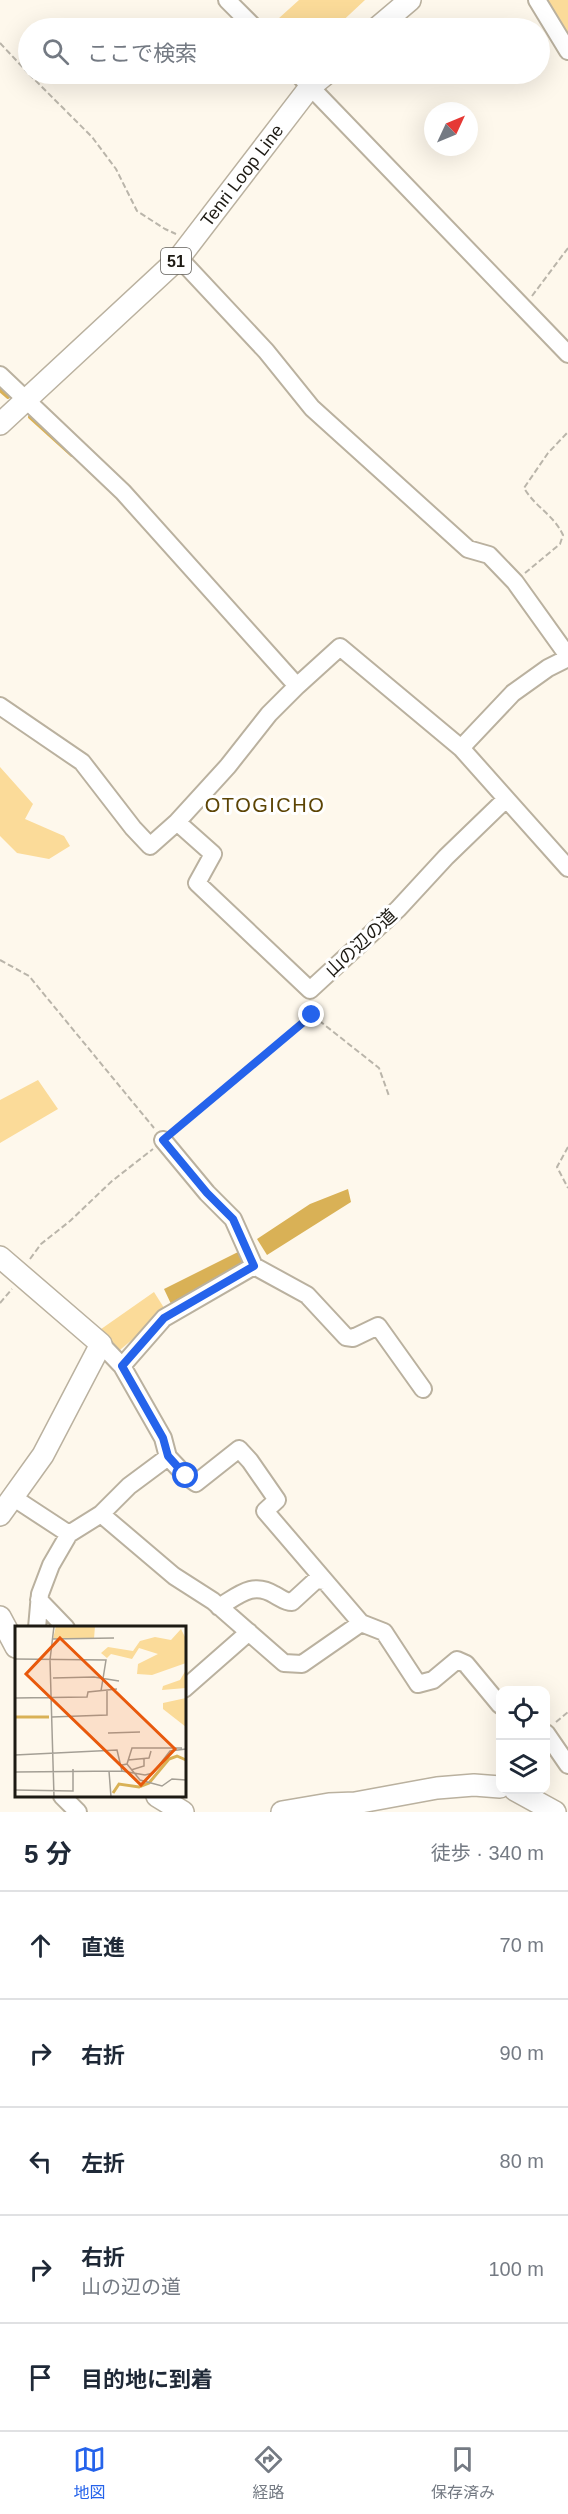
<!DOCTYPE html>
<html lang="ja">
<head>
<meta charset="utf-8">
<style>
	body { margin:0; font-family:Helvetica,"Noto Sans JP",sans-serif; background:#f6f6f7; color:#1f2937 }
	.controls { position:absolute; right:18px; bottom:18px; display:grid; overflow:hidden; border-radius:12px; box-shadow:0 6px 24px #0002 }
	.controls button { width:54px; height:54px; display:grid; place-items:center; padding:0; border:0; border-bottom:2px solid #e0e1e3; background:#fff; color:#1f2937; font:30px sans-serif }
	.compass { position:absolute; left:424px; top:102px; width:54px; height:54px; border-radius:50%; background:#fff; box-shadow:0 6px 24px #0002; rotate:46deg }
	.stop { position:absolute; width:18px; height:18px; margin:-14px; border:4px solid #2563eb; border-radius:50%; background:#fff }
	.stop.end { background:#2563eb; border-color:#fff; box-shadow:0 2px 6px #0008 }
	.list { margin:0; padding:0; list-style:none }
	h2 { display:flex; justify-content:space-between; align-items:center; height:78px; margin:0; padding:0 24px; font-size:26px }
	h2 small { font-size:20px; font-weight:400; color:#747a83 }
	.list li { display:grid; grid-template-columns:39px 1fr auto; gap:18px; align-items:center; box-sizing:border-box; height:108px; padding:0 24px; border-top:2px solid #e0e1e3 }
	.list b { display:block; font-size:22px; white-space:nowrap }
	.list p { margin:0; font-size:20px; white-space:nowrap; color:#747a83 }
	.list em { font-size:20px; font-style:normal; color:#747a83 }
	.icon { flex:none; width:33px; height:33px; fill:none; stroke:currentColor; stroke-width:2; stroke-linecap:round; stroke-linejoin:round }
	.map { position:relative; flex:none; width:568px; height:1812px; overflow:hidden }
	.search { position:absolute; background:#fff; box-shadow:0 6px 24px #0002; left:18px; right:18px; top:18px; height:66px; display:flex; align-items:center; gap:15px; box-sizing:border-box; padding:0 21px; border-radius:33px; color:#747a83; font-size:22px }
	.sheet { height:618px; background:#fff }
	nav { display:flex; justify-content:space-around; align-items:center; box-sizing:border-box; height:84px; border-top:2px solid #e0e1e3; background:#fff; font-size:16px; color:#747a83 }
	nav a { display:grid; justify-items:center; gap:3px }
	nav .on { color:#2563eb }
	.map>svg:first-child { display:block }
	.green { fill:#fbdb99 }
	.water { fill:#d9b156 }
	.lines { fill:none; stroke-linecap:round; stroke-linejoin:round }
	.stream { stroke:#d9b156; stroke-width:4 }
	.minor-casing { stroke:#bab19f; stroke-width:20 }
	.major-casing { stroke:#bab19f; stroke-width:24 }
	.path { stroke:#bab5aa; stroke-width:2; stroke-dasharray:6 3; stroke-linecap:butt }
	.minor { stroke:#fff; stroke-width:16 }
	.major { stroke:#fff; stroke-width:21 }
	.route { stroke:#2563eb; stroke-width:8 }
	.labels { text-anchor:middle; stroke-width:6; stroke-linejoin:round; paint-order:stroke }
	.shield { fill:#fff; stroke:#615f5a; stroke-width:1.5 }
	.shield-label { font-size:16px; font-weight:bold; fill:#1d1a13 }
	.street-label { font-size:18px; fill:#1d1a13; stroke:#fff }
	.neighbourhood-label { font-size:20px; letter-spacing:1.5px; fill:#5c4404; stroke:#fff }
	.inset-river { fill:none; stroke:#d9b156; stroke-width:3 }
	.inset-road { fill:none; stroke:#a49f95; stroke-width:1.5 }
	.view { fill:#e8590c; fill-opacity:0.15; stroke:#e8590c; stroke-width:3 }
	.inset-edge { fill:none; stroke:#1d1a13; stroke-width:3 }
</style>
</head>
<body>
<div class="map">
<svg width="568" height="1812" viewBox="0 0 568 1812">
	<rect width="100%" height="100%" fill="#fef8ec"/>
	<path class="green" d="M 299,0 L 365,0 L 335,28 L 268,28 Z
		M 546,0 L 568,0 L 568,33 Z
		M 0,767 L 33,804 L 25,819 L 64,836 L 70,846 L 49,859 L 17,853 L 0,836 Z
		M 38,1080 L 58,1109 L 0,1143 L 0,1100 Z
		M 154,1292 L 166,1311 L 114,1355 L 94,1334 Z"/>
	<path class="water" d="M 348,1189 L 351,1202 L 267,1255 L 257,1239 L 310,1204 Z
		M 240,1251 L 244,1264 L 172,1306 L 164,1289 Z"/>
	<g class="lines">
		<path class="stream" d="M 0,390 L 8,397
			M 30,417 L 72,455"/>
		<defs>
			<path id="minor" d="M 227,0 L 255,28
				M 537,0 L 568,51
				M 298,74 L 568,354
				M 179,258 L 266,351 L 312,408 L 468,549 L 489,555 L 515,582 L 568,656
				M 0,375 L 123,492 L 297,686 L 340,647 L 461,748 L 568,868
				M 0,706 L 82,762 L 133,828 L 150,846 L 177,822 L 213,854 L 197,883 L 310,990 L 398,909 L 446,857 L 506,799
				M 461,748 L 513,693 L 548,668 L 568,658
				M 177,822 L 228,766 L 269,714 L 297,686
				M 163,1140 L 207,1193 L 233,1219 L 254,1266 L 307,1295 L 346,1337 L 353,1338 L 378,1326 L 423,1389
				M 101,1344 L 122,1366 L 163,1438 L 168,1457 L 186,1476 L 196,1483 L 239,1449 L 250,1461 L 277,1500 L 265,1511 L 361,1623 L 384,1632 L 418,1684 L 433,1680 L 457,1660 L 466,1664 L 500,1705
				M 122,1366 L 164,1318 L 254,1266
				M 14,1498 L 69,1534 L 101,1514 L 129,1486 L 168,1457
				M 101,1514 L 174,1576 L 213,1601 L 284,1663 L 302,1664 L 361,1623
				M 39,1600 L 66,1628
				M 219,1607 C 239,1595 253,1581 275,1595 C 281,1598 285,1602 292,1602 L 316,1580 L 325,1581
				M 37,1628 L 40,1594 L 51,1565 L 69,1534
				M 184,1689 L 249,1632
				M 546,1733 L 568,1765
				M 62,1796 L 78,1812"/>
			<g id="major">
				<path d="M 377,28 L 410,0"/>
				<path id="s1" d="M 0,424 L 179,258 L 310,87 L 326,74"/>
				<path d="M 0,1257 L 101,1344 L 43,1455 L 0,1515"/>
				<path d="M 0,1617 L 16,1647"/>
				<path d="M 515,1790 L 555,1812"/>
				<path d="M 157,1796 L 183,1812"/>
				<path d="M 282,1812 L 329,1804 L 355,1803 L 437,1788 L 474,1785 L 500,1787"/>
			</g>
		</defs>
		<use href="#minor" class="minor-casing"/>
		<use href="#major" class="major-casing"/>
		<path class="path" d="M 0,43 L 28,73
			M 29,74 L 92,137 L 116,169 L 137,211 L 165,229 L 176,234
			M 532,296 L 568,248
			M 525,573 L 560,544 L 563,535 C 554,515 535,507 524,488 L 548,453 L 568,432
			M 0,960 L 29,976 L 154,1128
			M 312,1015 L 379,1068 L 389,1096
			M 175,1130 L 312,1015 L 311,1004
			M 568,1147 L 557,1167 L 568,1188
			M 30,1259 L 41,1244 L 70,1221 L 112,1181 L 153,1149
			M 0,1303 L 12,1289
			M 556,1722 L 568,1712"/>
		<use href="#minor" class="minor"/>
		<use href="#major" class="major"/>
	</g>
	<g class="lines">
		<path class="route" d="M 186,1476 L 168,1456 L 163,1438 L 122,1366 L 164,1318 L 254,1266 L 233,1219 L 207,1193 L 163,1140 L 312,1015"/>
	</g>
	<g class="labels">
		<rect class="shield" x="161" y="248" width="30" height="26" rx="4.5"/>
		<g class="shield-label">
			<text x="176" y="267">51</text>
		</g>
		<g class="street-label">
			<text dy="6" stroke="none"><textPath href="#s1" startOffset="348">Tenri Loop Line</textPath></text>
			<text transform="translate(361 943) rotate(-43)" y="6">山の辺の道</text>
		</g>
		<g class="neighbourhood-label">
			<text x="265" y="812">OTOGICHO</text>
		</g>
	</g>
	<g transform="translate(15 1626)">
		<rect width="171" height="171" fill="#fef8ec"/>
		<path d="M 41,0 L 80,0 L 79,13 L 38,13 ZM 166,3 L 171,13 L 171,37 L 137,49 L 122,48 L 123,38 L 143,28 L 124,22 L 117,33 L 96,28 L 92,32 L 86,27 L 93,21 L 118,25 L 125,15 L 140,11 L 156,14 ZM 171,44 L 171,62 L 147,64 L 148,60 L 165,54 ZM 171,72 L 171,101 L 148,83 L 148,77 Z" fill="#fbdb99"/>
		<path class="inset-river" d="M 0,91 L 34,91M 98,167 L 104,158 L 124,161 L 134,157 L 154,133 L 162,130 L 171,134"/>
		<path class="inset-road" d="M 39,0 L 35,34 L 39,171M 37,13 L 99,12M 0,33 L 91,34 L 86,65M 38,52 L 79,51 L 104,55M 0,72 L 72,71 L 73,66 L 102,63M 37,91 L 92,89 L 92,65M 93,107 L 125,106M 0,129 L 102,124 L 107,145 L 130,149 L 138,147 L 155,125 L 171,123M 113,134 L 134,132 L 136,125M 112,138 L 125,154 L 147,160 L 157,153 L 171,154M 107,139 L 112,138 L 117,122 L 167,122M 116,144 L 129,140 L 129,132M 94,145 L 96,171M 0,146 L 107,145M 0,164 L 58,165 L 58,143"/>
		<path class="view" d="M 45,12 L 160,123 L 126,159 L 11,48 Z"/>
		<rect width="171" height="171" class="inset-edge"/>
	</g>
</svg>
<div class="controls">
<button><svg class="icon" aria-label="locate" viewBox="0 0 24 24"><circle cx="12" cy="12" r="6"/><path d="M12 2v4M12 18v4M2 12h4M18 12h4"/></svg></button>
<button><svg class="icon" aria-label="layers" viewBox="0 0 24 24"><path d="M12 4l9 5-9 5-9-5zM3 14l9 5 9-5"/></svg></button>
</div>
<svg class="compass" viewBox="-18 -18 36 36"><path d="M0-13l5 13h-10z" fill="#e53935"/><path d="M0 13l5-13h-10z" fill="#747a83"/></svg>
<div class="stop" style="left:186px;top:1476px"></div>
<div class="stop end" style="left:312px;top:1015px"></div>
<div class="search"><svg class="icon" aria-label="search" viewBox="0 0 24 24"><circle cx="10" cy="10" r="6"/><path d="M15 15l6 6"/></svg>ここで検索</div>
</div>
<section class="sheet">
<h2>5 分<small>徒歩 · 340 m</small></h2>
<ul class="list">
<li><svg class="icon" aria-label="ahead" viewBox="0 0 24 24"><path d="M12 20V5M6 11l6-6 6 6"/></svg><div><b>直進</b></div><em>70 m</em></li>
<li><svg class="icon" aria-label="right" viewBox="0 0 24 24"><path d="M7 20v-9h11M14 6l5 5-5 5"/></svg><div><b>右折</b></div><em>90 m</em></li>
<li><svg class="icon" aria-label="left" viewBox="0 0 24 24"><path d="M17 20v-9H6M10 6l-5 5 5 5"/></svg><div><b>左折</b></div><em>80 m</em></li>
<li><svg class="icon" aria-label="right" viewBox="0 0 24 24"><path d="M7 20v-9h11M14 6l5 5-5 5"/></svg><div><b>右折</b><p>山の辺の道</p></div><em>100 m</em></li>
<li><svg class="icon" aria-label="arrive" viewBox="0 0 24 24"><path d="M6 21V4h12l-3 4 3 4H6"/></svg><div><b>目的地に到着</b></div></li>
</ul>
</section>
<nav>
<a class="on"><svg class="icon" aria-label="map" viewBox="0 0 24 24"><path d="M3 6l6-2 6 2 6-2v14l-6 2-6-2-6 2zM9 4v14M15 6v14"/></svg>地図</a>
<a><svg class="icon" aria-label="directions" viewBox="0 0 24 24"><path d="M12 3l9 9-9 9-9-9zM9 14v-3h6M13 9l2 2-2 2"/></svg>経路</a>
<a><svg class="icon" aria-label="saved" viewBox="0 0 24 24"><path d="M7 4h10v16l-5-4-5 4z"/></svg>保存済み</a>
</nav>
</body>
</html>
